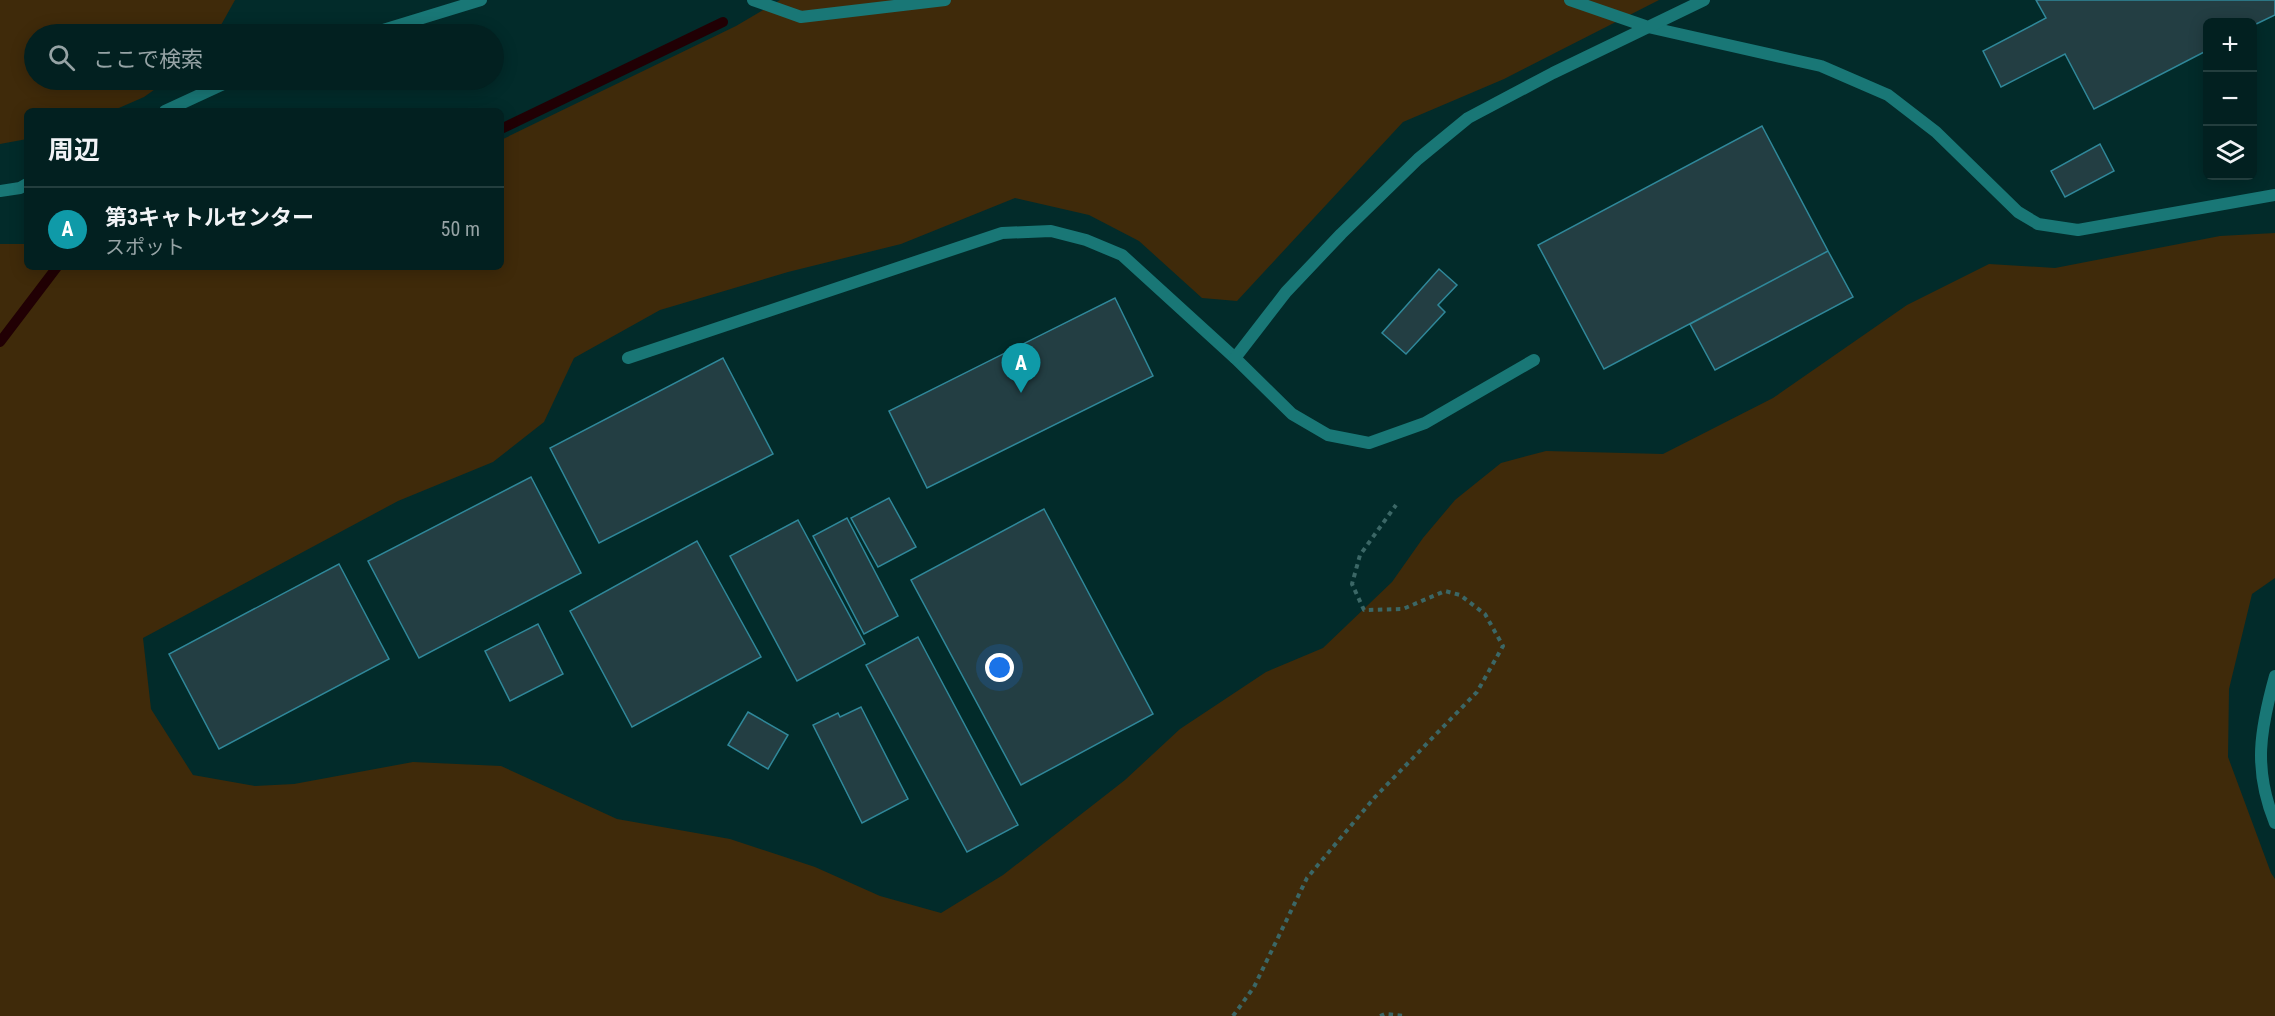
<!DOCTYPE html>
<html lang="ja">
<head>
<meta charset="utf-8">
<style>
	body { margin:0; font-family:"Roboto Condensed","Noto Sans JP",sans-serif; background:#0c2829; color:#f1f3f6 }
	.controls { position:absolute; right:18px; top:18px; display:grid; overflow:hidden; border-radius:9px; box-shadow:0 3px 15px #0003 }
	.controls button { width:54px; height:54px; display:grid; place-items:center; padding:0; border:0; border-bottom:2px solid #233e3e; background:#022020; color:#f1f3f6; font:30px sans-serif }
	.you { position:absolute; left:1000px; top:668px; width:21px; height:21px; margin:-15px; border:4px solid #fff; border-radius:50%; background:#1a73e8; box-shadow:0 0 0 9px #1a73e833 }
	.badge { display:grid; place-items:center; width:39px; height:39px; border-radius:50%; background:#f49aa3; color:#fff; font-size:20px; font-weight:700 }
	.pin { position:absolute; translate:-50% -50px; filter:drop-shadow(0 2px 3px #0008) }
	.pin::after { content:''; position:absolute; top:32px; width:21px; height:18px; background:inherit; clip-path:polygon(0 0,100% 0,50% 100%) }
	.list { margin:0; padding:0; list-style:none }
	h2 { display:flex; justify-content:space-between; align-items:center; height:78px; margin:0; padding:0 24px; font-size:26px }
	h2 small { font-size:20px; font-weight:400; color:#96a3a5 }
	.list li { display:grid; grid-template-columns:39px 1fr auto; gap:18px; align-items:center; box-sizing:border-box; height:84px; padding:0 24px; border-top:2px solid #233e3e }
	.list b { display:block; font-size:22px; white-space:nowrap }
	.list p { margin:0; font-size:20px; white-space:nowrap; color:#96a3a5 }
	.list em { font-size:20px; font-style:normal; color:#96a3a5 }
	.icon { flex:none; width:33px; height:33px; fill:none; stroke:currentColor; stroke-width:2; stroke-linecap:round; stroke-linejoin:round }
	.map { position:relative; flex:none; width:2275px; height:1016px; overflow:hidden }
	.search { position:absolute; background:#022020; box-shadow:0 3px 15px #0003; left:24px; top:24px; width:480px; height:66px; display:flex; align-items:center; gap:15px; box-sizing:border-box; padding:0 21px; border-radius:33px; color:#96a3a5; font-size:22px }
	.panel { position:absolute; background:#022020; box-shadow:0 3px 15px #0003; left:24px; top:108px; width:480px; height:162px; border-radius:9px }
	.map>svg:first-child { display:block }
	.green { fill:#3f2a0a }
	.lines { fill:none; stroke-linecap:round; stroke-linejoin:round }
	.stream { stroke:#210004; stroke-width:10 }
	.building { fill:#233e43; stroke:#30889a; stroke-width:1.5 }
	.path { stroke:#3b6766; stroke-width:4; stroke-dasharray:4.5 4.5; stroke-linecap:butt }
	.lane { stroke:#197776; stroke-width:12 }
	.street { stroke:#197776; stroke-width:12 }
</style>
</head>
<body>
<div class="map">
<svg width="2275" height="1016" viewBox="0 0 2275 1016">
	<rect width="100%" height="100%" fill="#022b2a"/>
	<path class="green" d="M 0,0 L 235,0 L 216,34 L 34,34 L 34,80 L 168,80 L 144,97 L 112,111 L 27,111 L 27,139 L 0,144 Z
		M 780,0 L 1659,0 L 1504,79 L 1403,122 L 1237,301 L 1202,298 L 1139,241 L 1089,215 L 1015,198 L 901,244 L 788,272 L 660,310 L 574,358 L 544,422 L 493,462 L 398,501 L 143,638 L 151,709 L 193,775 L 255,786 L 294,784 L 413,762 L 501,766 L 617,819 L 730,839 L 815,867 L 880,896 L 941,913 L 1003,875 L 1125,780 L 1180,729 L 1266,672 L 1323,648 L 1392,582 L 1423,538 L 1455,500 L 1501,463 L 1546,451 L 1663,454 L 1773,398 L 1907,305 L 1989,264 L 2055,268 L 2220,236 L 2275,233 L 2275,578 L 2252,594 L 2229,689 L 2228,757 L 2271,873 L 2275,879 L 2275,1016 L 0,1016 L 0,244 L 27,244 L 27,267 L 501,267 L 501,140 L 736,26 Z"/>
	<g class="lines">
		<path class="stream" d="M 501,129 L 723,22
			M 0,342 L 57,267"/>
	</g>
	<path class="building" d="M 2036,0 L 2275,0 L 2275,15 L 2252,26 L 2252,22 L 2208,22 L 2208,50 L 2094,109 L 2065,54 L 2001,87 L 1983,51 L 2046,18 Z
		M 1762,126 L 1828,251 L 1604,369 L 1538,245 Z
		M 2100,144 L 2114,171 L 2065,197 L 2051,171 Z
		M 1828,251 L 1853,297 L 1715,370 L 1690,324 Z
		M 1439,269 L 1457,285 L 1438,305 L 1445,312 L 1406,354 L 1382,333 Z
		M 1115,298 L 1153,376 L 927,488 L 889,411 Z
		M 723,358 L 773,454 L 599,543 L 550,448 Z
		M 531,477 L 581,573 L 419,658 L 368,561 Z
		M 889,498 L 916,547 L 878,567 L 851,518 Z
		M 1044,509 L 1153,714 L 1021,785 L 911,580 Z
		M 847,518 L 898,616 L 864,634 L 813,536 Z
		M 798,520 L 865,644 L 797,681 L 730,556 Z
		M 697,541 L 761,657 L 632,727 L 570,611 Z
		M 339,564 L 389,659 L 219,749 L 169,654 Z
		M 538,624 L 563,674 L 510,701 L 485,651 Z
		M 918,637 L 1018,825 L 967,852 L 866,665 Z
		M 861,707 L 908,799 L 862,823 L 813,725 L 838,713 L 840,717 Z
		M 748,712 L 788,735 L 768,769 L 728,745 Z"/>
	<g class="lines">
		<path class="path" d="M 1233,1016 L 1254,987 L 1307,878 L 1375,797 L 1477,692 L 1503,646 L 1485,614 L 1460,595 L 1445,591 L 1403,609 L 1364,610 L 1352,584 L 1360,555 L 1396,505
			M 1380,1016 L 1385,1014 L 1406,1016"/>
		<path class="lane" d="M 1648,27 L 1821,66 L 1888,95 L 1936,132 L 2018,212 L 2038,224 L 2078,230 L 2275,195
			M 628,358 L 1002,233 L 1051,231 L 1086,240 L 1122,255 L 1235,358 L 1292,414 L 1328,435 L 1369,443 L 1425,423 L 1534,360"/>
		<path class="street" d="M 753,0 L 801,17 L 945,0
			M 1570,0 L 1648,27
			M 370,34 L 481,0
			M 165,111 L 232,80
			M 0,191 L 20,188 L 27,184
			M 1235,358 L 1286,292 L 1341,234 L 1418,159 L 1468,118 L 1553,73 L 1704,0
			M 2275,676 C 2260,730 2253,769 2275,823"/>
	</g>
</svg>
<div class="controls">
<button>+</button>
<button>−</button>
<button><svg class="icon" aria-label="layers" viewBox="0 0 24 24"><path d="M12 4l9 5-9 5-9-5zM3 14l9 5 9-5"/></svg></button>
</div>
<div class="you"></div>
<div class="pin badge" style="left:1021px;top:393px;background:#0f9aa8">A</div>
<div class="search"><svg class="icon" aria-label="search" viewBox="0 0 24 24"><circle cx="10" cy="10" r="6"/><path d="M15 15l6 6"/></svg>ここで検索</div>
<section class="panel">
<h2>周辺<small></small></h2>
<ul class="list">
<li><span class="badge" style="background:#0f9aa8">A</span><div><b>第3キャトルセンター</b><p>スポット</p></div><em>50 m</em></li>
</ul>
</section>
</div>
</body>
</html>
